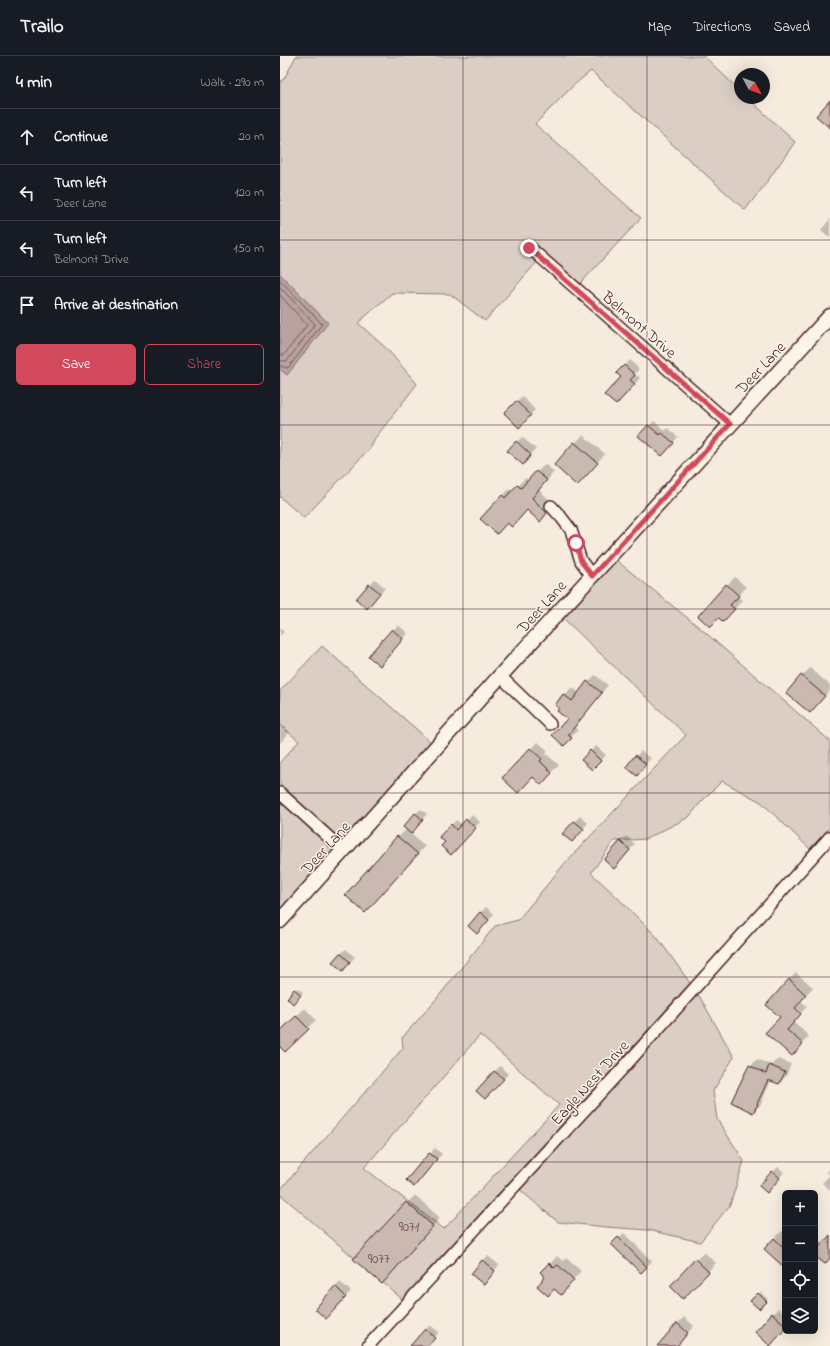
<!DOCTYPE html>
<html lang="en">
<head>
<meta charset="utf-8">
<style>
	body { margin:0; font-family:"Indie Flower",sans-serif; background:#20242c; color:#f1f3f6 }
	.controls { position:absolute; right:12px; bottom:12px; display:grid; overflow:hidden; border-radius:6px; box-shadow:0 4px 16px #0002 }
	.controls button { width:36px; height:36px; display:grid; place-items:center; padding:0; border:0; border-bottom:1px solid #363941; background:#171b24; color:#f1f3f6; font:20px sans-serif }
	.compass { position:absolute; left:454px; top:12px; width:36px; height:36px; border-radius:50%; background:#171b24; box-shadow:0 4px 16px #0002; rotate:131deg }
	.stop { position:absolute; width:12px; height:12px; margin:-9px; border:3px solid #d1495b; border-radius:50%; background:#fff }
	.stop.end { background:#d1495b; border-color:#fff; box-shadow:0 1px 4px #0008 }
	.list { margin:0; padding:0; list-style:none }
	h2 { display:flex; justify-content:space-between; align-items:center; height:52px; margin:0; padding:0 16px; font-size:17px }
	h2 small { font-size:13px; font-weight:400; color:#9ea1a6 }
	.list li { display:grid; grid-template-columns:26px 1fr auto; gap:12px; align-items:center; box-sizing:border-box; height:56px; padding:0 16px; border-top:1px solid #363941 }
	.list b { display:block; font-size:15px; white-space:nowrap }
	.list p { margin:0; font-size:13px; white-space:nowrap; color:#9ea1a6 }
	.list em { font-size:13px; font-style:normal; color:#9ea1a6 }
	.actions { display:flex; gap:8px; padding:12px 16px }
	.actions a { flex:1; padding:9px 0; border:1px solid #d1495b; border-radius:6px; text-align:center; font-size:14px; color:#d1495b }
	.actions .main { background:#d1495b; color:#fff }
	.icon { flex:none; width:22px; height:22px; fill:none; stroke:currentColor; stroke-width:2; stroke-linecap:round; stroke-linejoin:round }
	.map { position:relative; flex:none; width:550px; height:1290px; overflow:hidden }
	header { display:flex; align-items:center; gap:24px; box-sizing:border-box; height:56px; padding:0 20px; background:#171b24; border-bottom:1px solid #363941 }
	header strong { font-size:19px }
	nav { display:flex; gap:22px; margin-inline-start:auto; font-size:14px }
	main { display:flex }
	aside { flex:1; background:#171b24 }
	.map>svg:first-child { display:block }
	.green { fill:#dbcec4; stroke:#927678; fill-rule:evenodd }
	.water { fill:#b8a39e; stroke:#8c6e70 }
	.shadow { fill:#0003 }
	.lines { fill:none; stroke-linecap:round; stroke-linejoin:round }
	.shore { stroke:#765459; stroke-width:1 }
	.building { fill:#cab9b1; stroke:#4a1f2b }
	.minor-casing { stroke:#4a1f2b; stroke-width:14 }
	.tertiary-casing { stroke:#4a1f2b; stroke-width:17 }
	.minor { stroke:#fcf5e5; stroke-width:11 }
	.tertiary { stroke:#fcf5e5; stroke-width:14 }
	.route { stroke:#d1495b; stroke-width:5 }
	.grid { fill:none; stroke:#4a1f2b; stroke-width:1; stroke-opacity:0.55 }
	.labels { text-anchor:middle; stroke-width:3; stroke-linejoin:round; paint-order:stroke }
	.number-label { font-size:14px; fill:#6a464c }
	.street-label { font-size:16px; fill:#4a1f2b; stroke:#fcf5e5 }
</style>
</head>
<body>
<header>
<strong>Trailo</strong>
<nav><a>Map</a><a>Directions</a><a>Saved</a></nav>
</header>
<main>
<aside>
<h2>4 min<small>Walk · 290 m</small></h2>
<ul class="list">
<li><svg class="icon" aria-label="ahead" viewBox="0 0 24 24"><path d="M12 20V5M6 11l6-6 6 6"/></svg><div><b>Continue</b></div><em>20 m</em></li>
<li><svg class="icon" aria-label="left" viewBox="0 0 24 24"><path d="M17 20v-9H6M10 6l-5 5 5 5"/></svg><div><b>Turn left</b><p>Deer Lane</p></div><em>120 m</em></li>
<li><svg class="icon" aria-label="left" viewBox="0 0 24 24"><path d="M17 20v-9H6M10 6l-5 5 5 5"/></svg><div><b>Turn left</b><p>Belmont Drive</p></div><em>150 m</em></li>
<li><svg class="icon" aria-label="arrive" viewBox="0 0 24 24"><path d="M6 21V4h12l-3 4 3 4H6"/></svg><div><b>Arrive at destination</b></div></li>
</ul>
<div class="actions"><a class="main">Save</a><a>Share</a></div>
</aside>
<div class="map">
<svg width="550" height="1290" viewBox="0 0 550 1290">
	<rect width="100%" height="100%" fill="#f5ecde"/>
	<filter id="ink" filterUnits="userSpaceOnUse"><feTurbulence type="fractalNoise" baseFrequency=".025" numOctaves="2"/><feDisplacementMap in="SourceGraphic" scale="8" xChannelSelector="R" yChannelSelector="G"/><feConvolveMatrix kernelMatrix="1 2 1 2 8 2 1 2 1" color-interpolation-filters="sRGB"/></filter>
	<g filter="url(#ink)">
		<path class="green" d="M 16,0 L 424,0 L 460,35 L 460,42 L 468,42 L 515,86 L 484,130 L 465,154 L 311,15 L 295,28 L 255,68 L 361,162 L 300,228 L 247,183 L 240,192 L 257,206 L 205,265 L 170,238 L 112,237 L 78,267 L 108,294 L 137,328 L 96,381 L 91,391 L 24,462 L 0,441 L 0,313 L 7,319 L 48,267 L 0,218 L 0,26 L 4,23 Z
			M 336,504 L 420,572 L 550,685 L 550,771 L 530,793 L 481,746 L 442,725 L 421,746 L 409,761 L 366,783 L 334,785 L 311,817 L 337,841 L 377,881 L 410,927 L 339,1006 L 122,1243 L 0,1138 L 0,1134 L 123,992 L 122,982 L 158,941 L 215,870 L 238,864 L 285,807 L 406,679 L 283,562 L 316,525 L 321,523 L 320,521 ZM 200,979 L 279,1049 L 164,1173 L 84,1112 Z
			M 42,590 L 152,687 L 63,786 L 0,729 L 0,706 L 19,685 L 0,669 L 0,635 Z
			M 0,745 L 55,795 L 0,855 Z
			M 418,938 L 454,1001 L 433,1035 L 437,1063 L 464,1105 L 450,1149 L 420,1186 L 368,1174 L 326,1171 L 278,1166 L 240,1134 Z"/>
		<path class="water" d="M 0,218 L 48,267 L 7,319 L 0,313 Z"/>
		<path class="shadow" d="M 550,163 L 550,182 L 541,174 Z
			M 350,304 L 359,313 L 355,318 L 360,322 L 341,343 L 342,321 L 338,317 Z
			M 242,340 L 255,354 L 239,370 L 225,357 Z
			M 374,365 L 385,375 L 388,372 L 398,381 L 387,394 L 369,370 Z
			M 303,379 L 325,398 L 305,420 L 295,387 Z
			M 242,381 L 256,393 L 248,402 L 237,386 Z
			M 265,408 L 274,416 L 259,434 L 274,448 L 260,464 L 247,454 L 227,466 L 202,463 L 230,432 L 233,435 L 245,422 L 249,425 Z
			M 455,521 L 466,531 L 458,541 L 462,544 L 451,557 L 447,529 Z
			M 95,523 L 105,532 L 92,546 L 77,543 Z
			M 118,569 L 128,577 L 105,604 L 113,574 Z
			M 0,572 L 4,576 L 0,580 Z
			M 530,612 L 550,629 L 550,634 L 530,656 L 522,620 Z
			M 315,619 L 328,629 L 295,671 L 298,674 L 284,689 L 288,662 L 281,652 L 276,649 L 292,631 L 299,637 Z
			M 0,668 L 10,676 L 0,687 Z
			M 258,686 L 268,695 L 266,698 L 279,709 L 261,727 L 251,693 Z
			M 316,690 L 326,699 L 312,713 L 302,704 Z
			M 361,695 L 371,702 L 357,718 L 356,700 Z
			M 141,753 L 147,758 L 130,777 L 145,790 L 92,848 L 118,781 L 127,773 L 135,758 Z
			M 192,759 L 200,766 L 176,792 L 161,781 L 176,764 L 182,769 Z
			M 300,760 L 308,767 L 292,785 L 283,777 Z
			M 346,780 L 355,788 L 339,806 L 325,804 Z
			M 206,851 L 214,858 L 202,872 L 200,857 Z
			M 66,893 L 75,901 L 68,908 L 60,898 Z
			M 516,917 L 533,931 L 521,945 L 527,950 L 513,966 L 529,980 L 512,999 L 501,961 L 509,924 Z
			M 17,932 L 23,936 L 13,946 L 8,942 Z
			M 25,952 L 36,964 L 5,995 L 0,990 L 0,976 Z
			M 477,1003 L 491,1009 L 498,1003 L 511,1008 L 506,1020 L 499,1027 L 491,1024 L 481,1048 L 473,1056 L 470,1010 Z
			M 220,1010 L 228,1018 L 211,1037 L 197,1035 Z
			M 155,1092 L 162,1098 L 139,1124 L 127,1124 Z
			M 498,1111 L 504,1116 L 493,1130 L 493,1116 Z
			M 550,1113 L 550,1134 L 542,1127 L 550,1119 L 547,1116 Z
			M 135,1139 L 160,1162 L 109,1219 L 75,1203 Z
			M 502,1175 L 505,1177 L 505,1211 L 494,1183 Z
			M 344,1177 L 372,1205 L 361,1216 L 333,1188 Z
			M 424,1196 L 436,1207 L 411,1233 L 391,1230 Z
			M 208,1200 L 219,1209 L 209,1222 L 202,1205 Z
			M 277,1200 L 283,1205 L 286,1202 L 301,1215 L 288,1229 L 267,1221 L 270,1208 Z
			M 60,1226 L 71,1235 L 46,1261 L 55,1231 Z
			M 481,1236 L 488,1243 L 479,1252 L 472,1245 Z
			M 498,1252 L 505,1259 L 505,1272 L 493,1258 Z
			M 404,1261 L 414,1270 L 396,1290 L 386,1290 L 397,1268 Z
			M 150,1269 L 159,1276 L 147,1290 L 131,1290 Z"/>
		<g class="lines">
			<path class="shore" d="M 0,224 L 42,268 L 8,312 L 0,310
				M 0,231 L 35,268 L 7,305 L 0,305
				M 0,239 L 27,269 L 4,299 L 0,299"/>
		</g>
		<path class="building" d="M 550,44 L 550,72 L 536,60 Z
			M 344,309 L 355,319 L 350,324 L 355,328 L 336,349 L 324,339 L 341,321 L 336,317 Z
			M 236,345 L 251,359 L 239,372 L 224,357 Z
			M 368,369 L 380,379 L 382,377 L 394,387 L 382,400 L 358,380 Z
			M 236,385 L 251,399 L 243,409 L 227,395 Z
			M 294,386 L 318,407 L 297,430 L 274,409 Z
			M 256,415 L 267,424 L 252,442 L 267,457 L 260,466 L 247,454 L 232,471 L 227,467 L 217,478 L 200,463 L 222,439 L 225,442 L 237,429 L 241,432 Z
			M 89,528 L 100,537 L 87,553 L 76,543 Z
			M 446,528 L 459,540 L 450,549 L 455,553 L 443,566 L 439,562 L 430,571 L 418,560 Z
			M 112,573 L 123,583 L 100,610 L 88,600 Z
			M 521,619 L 545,640 L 530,657 L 506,637 Z
			M 307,625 L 322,637 L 288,679 L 292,682 L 284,690 L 272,679 L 287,663 L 277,655 L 279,652 L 275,649 L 283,638 L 292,645 Z
			M 250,692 L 262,703 L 260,705 L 272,717 L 261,729 L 253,721 L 238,737 L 222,722 Z
			M 310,694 L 321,705 L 312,714 L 301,704 Z
			M 355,699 L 366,708 L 357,720 L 346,711 Z
			M 135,757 L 143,764 L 131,778 L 123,771 Z
			M 186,763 L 196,772 L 171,799 L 161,790 L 165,786 L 159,781 L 171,768 L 176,774 Z
			M 294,765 L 304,773 L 292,786 L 282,778 Z
			M 117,780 L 138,798 L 85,857 L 65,839 Z
			M 340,785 L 350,794 L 334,813 L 324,804 Z
			M 200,856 L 209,864 L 197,878 L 188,870 Z
			M 60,897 L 70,906 L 63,915 L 52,906 Z
			M 509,923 L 526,939 L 515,952 L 521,958 L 507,974 L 523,988 L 512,1000 L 485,977 L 500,961 L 486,949 Z
			M 14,933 L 21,939 L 13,948 L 7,942 Z
			M 16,960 L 29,973 L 5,996 L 0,991 L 0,975 Z
			M 469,1009 L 486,1018 L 489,1009 L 505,1016 L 499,1028 L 488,1024 L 477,1048 L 478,1048 L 473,1057 L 451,1046 Z
			M 214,1015 L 224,1023 L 205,1043 L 196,1035 Z
			M 149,1097 L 157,1103 L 134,1131 L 126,1124 Z
			M 492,1115 L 500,1122 L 487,1137 L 479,1130 Z
			M 126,1146 L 153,1170 L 102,1228 L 73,1203 Z
			M 550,1179 L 550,1202 L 545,1208 L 535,1200 L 535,1196 Z
			M 338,1181 L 367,1211 L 361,1217 L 331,1188 Z
			M 494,1182 L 505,1193 L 505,1212 L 484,1193 Z
			M 415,1203 L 429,1216 L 403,1243 L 390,1230 Z
			M 202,1204 L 215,1215 L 204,1229 L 191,1218 Z
			M 269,1207 L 274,1212 L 278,1209 L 294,1224 L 281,1239 L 274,1233 L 268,1240 L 257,1230 L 265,1221 L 260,1216 Z
			M 55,1230 L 66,1241 L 46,1263 L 35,1253 Z
			M 478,1237 L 487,1246 L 479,1253 L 470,1245 Z
			M 492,1257 L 505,1269 L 505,1273 L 490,1290 L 475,1276 Z
			M 397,1267 L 408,1277 L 397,1290 L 377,1290 Z
			M 145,1273 L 155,1282 L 148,1290 L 130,1290 Z"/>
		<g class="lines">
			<defs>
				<path id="minor" d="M 249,191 L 450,368
					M 271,450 L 281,461 L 291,474 L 301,505 L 312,520
					M 220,620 L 270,668
					M 0,737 L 64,795
					M 88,1290 L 344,1011 L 550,781"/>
				<path id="tertiary" d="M 0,865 L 220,620 L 550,260"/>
			</defs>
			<use href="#minor" class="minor-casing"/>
			<use href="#tertiary" class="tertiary-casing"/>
			<use href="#minor" class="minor"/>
			<use href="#tertiary" class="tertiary"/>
		</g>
	</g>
	<g class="lines" filter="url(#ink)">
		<path class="route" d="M 249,192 L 450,368 L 312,520 L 301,505 L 296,487"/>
	</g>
	<path class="grid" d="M 183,0 L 183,1290M 367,0 L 367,1290M 0,184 L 550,184M 0,369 L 550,369M 0,553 L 550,553M 0,737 L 550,737M 0,921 L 550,921M 0,1106 L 550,1106"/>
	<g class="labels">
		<g class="number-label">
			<text x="129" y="1175">9071</text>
			<text x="99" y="1207">9077</text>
		</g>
		<g class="street-label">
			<text transform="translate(360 268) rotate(41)" y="6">Belmont Drive</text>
			<text transform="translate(480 311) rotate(-47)" y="6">Deer Lane</text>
			<text transform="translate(261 550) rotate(-48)" y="6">Deer Lane</text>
			<text transform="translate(45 791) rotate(-48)" y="6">Deer Lane</text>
			<text transform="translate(309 1026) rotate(-48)" y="6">Eagle Nest Drive</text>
		</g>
	</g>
</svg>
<div class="controls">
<button>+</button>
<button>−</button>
<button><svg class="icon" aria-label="locate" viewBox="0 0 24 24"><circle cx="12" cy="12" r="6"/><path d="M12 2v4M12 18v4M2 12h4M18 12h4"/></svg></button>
<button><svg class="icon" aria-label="layers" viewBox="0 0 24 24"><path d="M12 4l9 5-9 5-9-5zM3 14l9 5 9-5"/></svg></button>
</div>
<svg class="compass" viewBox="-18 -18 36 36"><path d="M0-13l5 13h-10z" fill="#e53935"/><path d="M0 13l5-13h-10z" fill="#9ea1a6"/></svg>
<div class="stop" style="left:296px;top:487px"></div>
<div class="stop end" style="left:249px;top:192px"></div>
</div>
</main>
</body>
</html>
